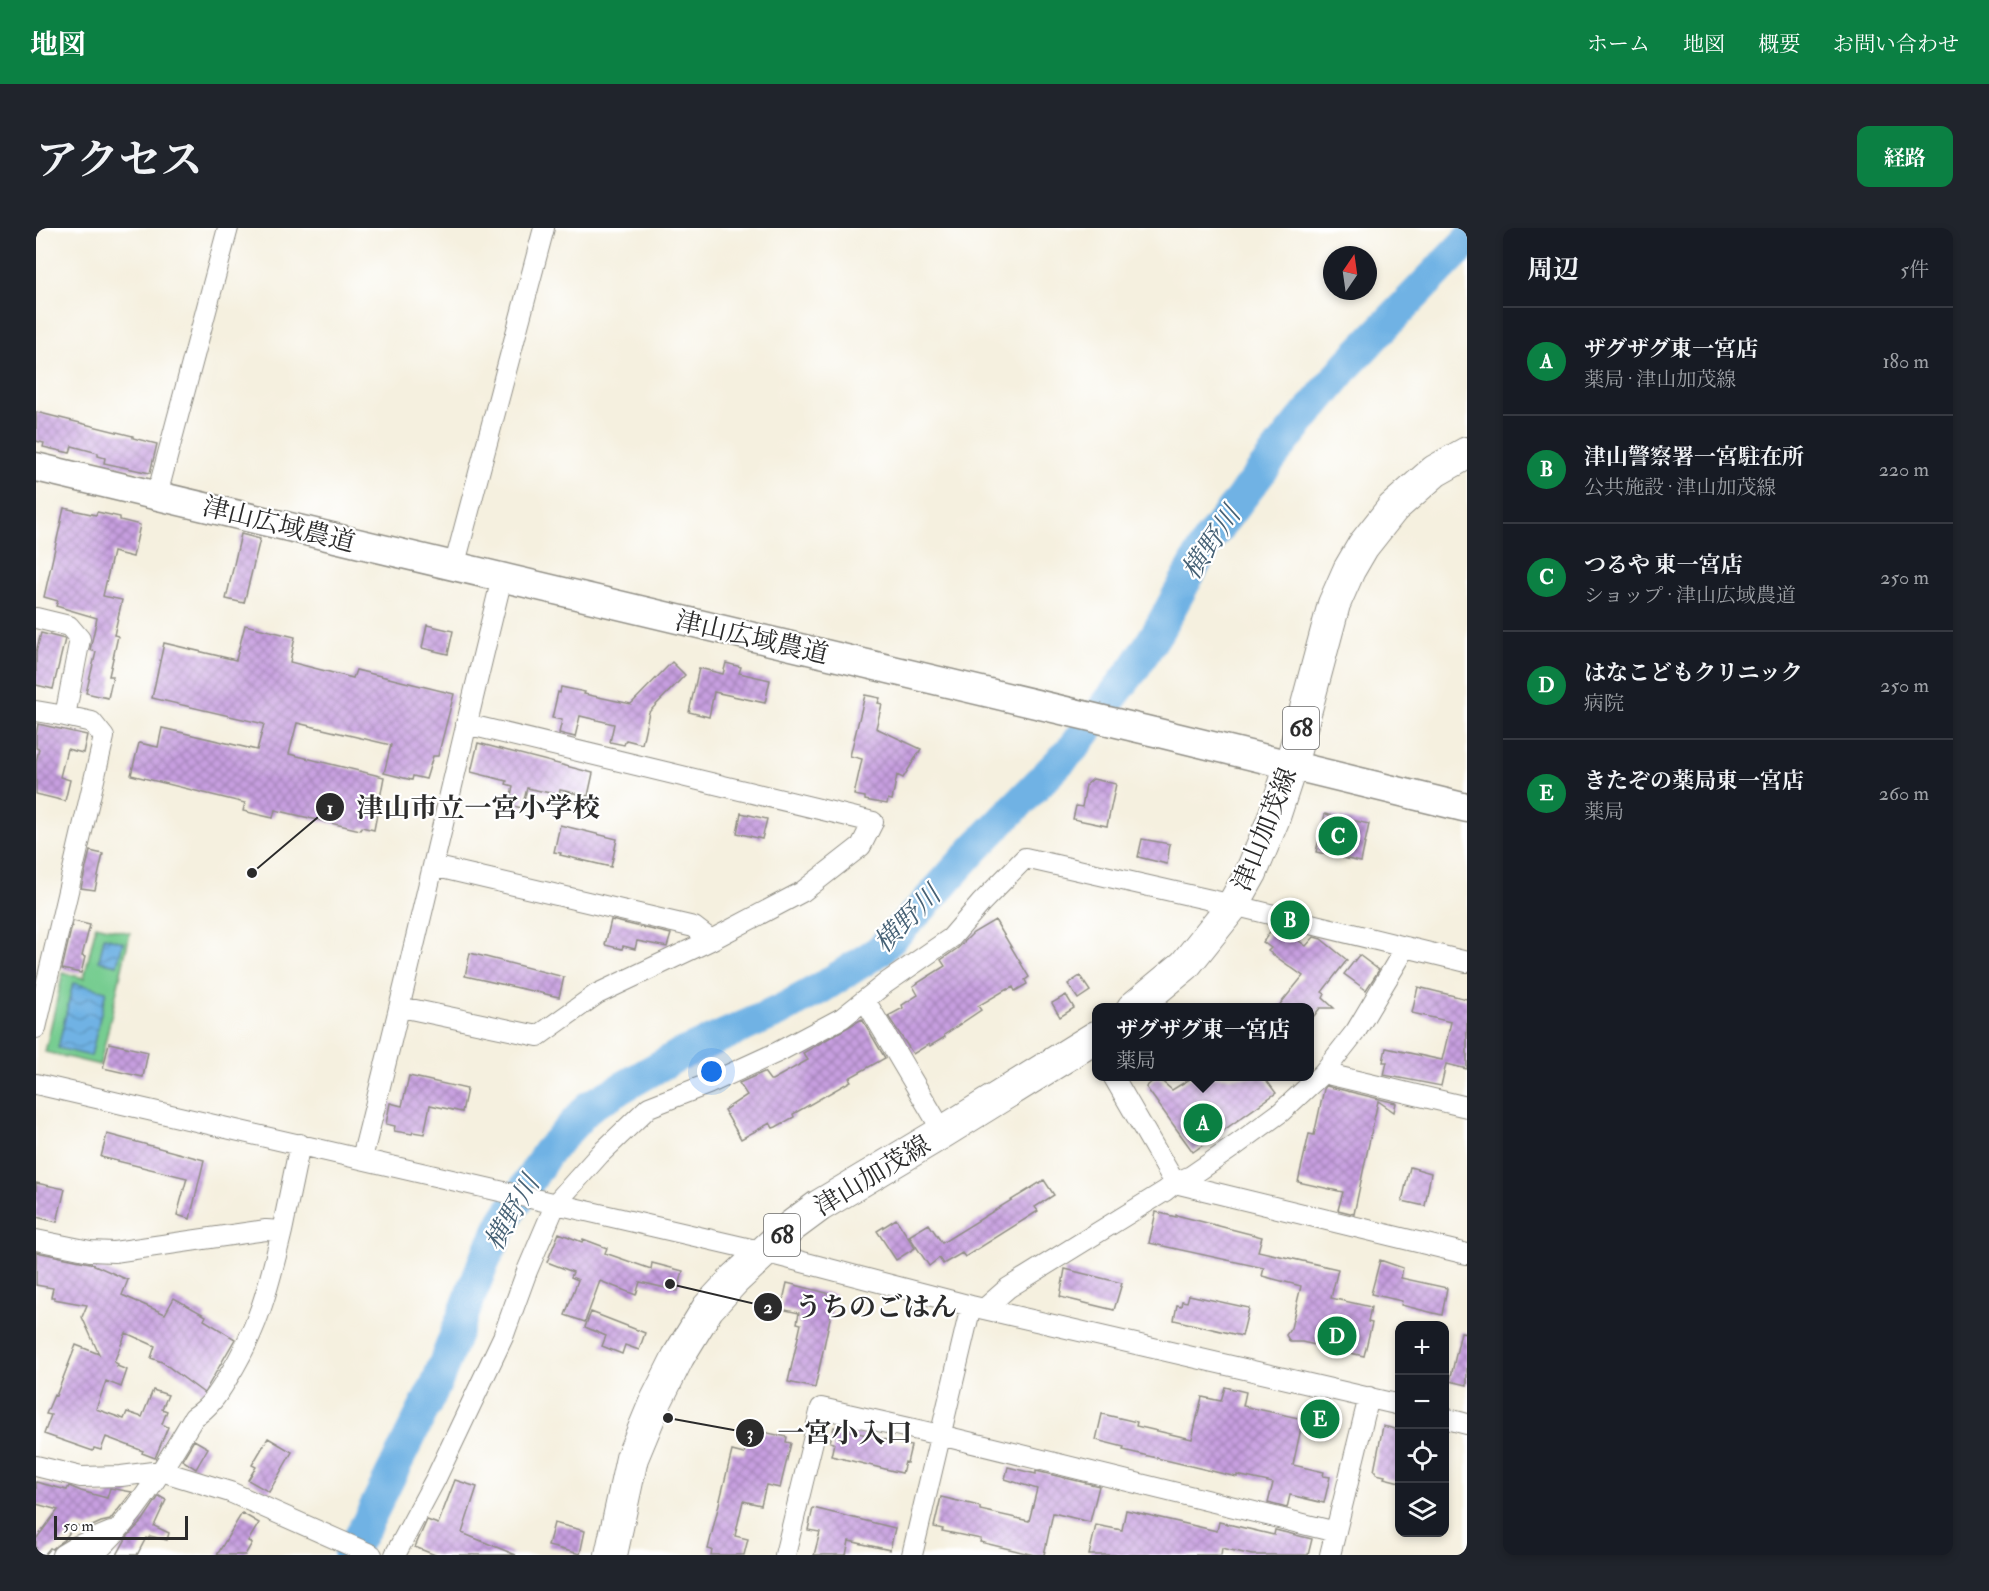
<!DOCTYPE html>
<html lang="ja">
<head>
<meta charset="utf-8">
<style>
	body { margin:0; font-family:"IM FELL Double Pica","Noto Serif JP",serif; background:#20242c; color:#f1f3f6 }
	.controls { position:absolute; right:18px; bottom:18px; display:grid; overflow:hidden; border-radius:12px; box-shadow:0 3px 9px #0003 }
	.controls button { width:54px; height:54px; display:grid; place-items:center; padding:0; border:0; border-bottom:2px solid #363941; background:#171b24; color:#f1f3f6; font:30px sans-serif }
	.compass { position:absolute; left:1287px; top:18px; width:54px; height:54px; border-radius:50%; background:#171b24; box-shadow:0 3px 9px #0003; rotate:13deg }
	.scale { position:absolute; left:18px; bottom:15px; width:134px; box-sizing:border-box; padding-left:6px; border:3px solid #2b2b2b; border-top:0; font-size:16px; line-height:21px; white-space:nowrap; color:#2b2b2b; -webkit-text-stroke:4px #fff; paint-order:stroke }
	.you { position:absolute; left:676px; top:844px; width:21px; height:21px; margin:-15px; border:4px solid #fff; border-radius:50%; background:#1a73e8; box-shadow:0 0 0 9px #1a73e833 }
	.badge { display:grid; place-items:center; width:39px; height:39px; border-radius:50%; background:#0b8043; color:#fff; font-size:20px; font-weight:700 }
	.pin { position:absolute; translate:-50% -50%; border:3px solid #fff; box-shadow:0 2px 6px #0006 }
	.popup { position:absolute; left:1056px; top:775px; width:222px; height:78px; box-sizing:border-box; display:grid; place-content:center; border-radius:12px; background:#171b24; filter:drop-shadow(0 2px 4px #0005); font-size:20px; white-space:nowrap; color:#9ea1a6 }
	.popup b { font-size:22px; color:#f1f3f6 }
	.popup::after { content:''; position:absolute; left:50%; top:100%; margin-left:-12px; border:12px solid transparent; border-top-color:#171b24 }
	.list { margin:0; padding:0; list-style:none }
	h2 { display:flex; justify-content:space-between; align-items:center; height:78px; margin:0; padding:0 24px; font-size:26px }
	h2 small { font-size:20px; font-weight:400; color:#9ea1a6 }
	.list li { display:grid; grid-template-columns:39px 1fr auto; gap:18px; align-items:center; box-sizing:border-box; height:108px; padding:0 24px; border-top:2px solid #363941 }
	.list b { display:block; font-size:22px; white-space:nowrap }
	.list p { margin:0; font-size:20px; white-space:nowrap; color:#9ea1a6 }
	.list em { font-size:20px; font-style:normal; color:#9ea1a6 }
	.icon { flex:none; width:33px; height:33px; fill:none; stroke:currentColor; stroke-width:2; stroke-linecap:round; stroke-linejoin:round }
	.map { position:relative; flex:none; width:1431px; height:1327px; overflow:hidden; border-radius:12px }
	header { display:flex; align-items:center; gap:36px; box-sizing:border-box; height:84px; padding:0 30px; background:#0b8043; color:#fff }
	header strong { font-size:28px }
	nav { display:flex; gap:33px; margin-inline-start:auto; font-size:21px }
	.intro { display:flex; align-items:center; justify-content:space-between; box-sizing:border-box; height:144px; padding:0 36px }
	h1 { margin:0; font-size:42px }
	.button { padding:15px 27px; border-radius:12px; background:#0b8043; color:#fff; font-size:21px; font-weight:700 }
	main { display:flex; gap:36px; padding:0 36px }
	aside { flex:1; background:#171b24; border-radius:12px; box-shadow:0 3px 9px #0003 }
	.map>svg:first-child { display:block }
	.park { fill:#77cd91; stroke:#517c5e; stroke-width:1.5 }
	.water { fill:url(#water-waves); stroke:#4d6e88; stroke-width:1.5 }
	.lines { fill:none; stroke-linecap:round; stroke-linejoin:round }
	.river { stroke:#6fb2e4; stroke-width:32 }
	.building { fill:url(#building-cross-hatch) }
	.street-casing { stroke:#908e85; stroke-width:22 }
	.secondary-casing { stroke:#908e85; stroke-width:31 }
	.primary-casing { stroke:#908e85; stroke-width:34 }
	.street { stroke:#fff; stroke-width:20 }
	.secondary { stroke:#fff; stroke-width:28 }
	.primary { stroke:#fff; stroke-width:32 }
	.labels { text-anchor:middle; stroke-width:4.5; stroke-linejoin:round; paint-order:stroke }
	.shield { fill:#fff; stroke:#6b6b6b; stroke-width:1.5 }
	.shield-label { font-size:24px; font-weight:bold; fill:#2b2b2b }
	.street-label { font-size:26px; fill:#2b2b2b; stroke:#fff }
	.water-label { font-size:27px; font-style:italic; fill:#466175; stroke:#fff }
	.leader { fill:none; stroke:#2b2b2b; stroke-width:2 }
	.callout-dot { fill:#2b2b2b; stroke:#fff; stroke-width:2 }
	.mark-label { font-size:18px; text-anchor:middle; font-weight:bold; fill:#fff }
	.callout-label { font-size:27px; text-anchor:middle; font-weight:bold; fill:#2b2b2b; stroke:#fff; stroke-width:4.5; stroke-linejoin:round; paint-order:stroke }
</style>
</head>
<body>
<header>
<strong>地図</strong>
<nav><a>ホーム</a><a>地図</a><a>概要</a><a>お問い合わせ</a></nav>
</header>
<div class="intro"><h1>アクセス</h1><a class="button">経路</a></div>
<main>
<div class="map">
<svg width="1431" height="1327" viewBox="0 0 1431 1327">
	<defs>
		<pattern id="water-waves" width="16" height="10" patternUnits="userSpaceOnUse" patternTransform="scale(1.5)"><rect width="16" height="10" fill="#6fb2e4"/><path d="M0 5q4-4 8 0t8 0" fill="none" stroke="#5b91b9"/></pattern>
		<pattern id="building-cross-hatch" width="8" height="8" patternUnits="userSpaceOnUse" patternTransform="scale(1.5)"><rect width="8" height="8" fill="#c79fe0"/><path d="M0 0l8 8M0 8l8-8" fill="none" stroke="#a282b6"/></pattern>
	</defs>
	<rect width="100%" height="100%" fill="#fff"/>
	<filter id="ink" filterUnits="userSpaceOnUse"><feTurbulence type="fractalNoise" baseFrequency=".0167" numOctaves="2"/><feDisplacementMap in="SourceGraphic" scale="12" xChannelSelector="R" yChannelSelector="G"/><feConvolveMatrix kernelMatrix="1 2 1 2 8 2 1 2 1" color-interpolation-filters="sRGB"/></filter>
	<filter id="wash" filterUnits="userSpaceOnUse"><feTurbulence type="fractalNoise" baseFrequency=".008" numOctaves="4" result="noise"/><feDisplacementMap in="SourceGraphic" scale="24" xChannelSelector="R" yChannelSelector="G"/><feGaussianBlur stdDeviation="1.35" result="paint"/><feColorMatrix in="noise" values="0 0 0 0 0 0 0 0 0 0 0 0 0 0 0 0 0 1.4 0 .05"/><feComposite in="paint" operator="in"/></filter>
	<g filter="url(#wash)">
		<rect width="100%" height="100%" fill="#f5f0df"/>
		<path class="park" d="M 60,697 L 94,705 L 64,837 L 9,824 L 27,745 L 48,750 Z"/>
		<path class="water" d="M 68,709 L 87,714 L 81,737 L 63,733 Z
			M 37,755 L 70,763 L 55,828 L 22,820 Z"/>
		<g class="lines">
			<path class="river" d="M 313,1327 L 330,1297 L 401,1154 L 448,1033 L 468,993 L 511,925 L 554,878 L 641,828 L 743,783 L 785,760 L 843,723 L 887,678 L 940,619 L 1038,519 L 1099,439 L 1122,403 L 1171,314 L 1255,205 L 1312,136 L 1431,13"/>
		</g>
		<g id="blocks">
			<path class="building" d="M 0,184 L 97,208 L 97,210 L 121,216 L 114,245 L 68,235 L 69,230 L 62,228 L 62,225 L 36,218 L 34,225 L 7,219 L 8,215 L 0,213 Z
				M 28,280 L 60,287 L 61,284 L 84,289 L 84,292 L 104,297 L 97,329 L 77,324 L 67,368 L 86,372 L 78,407 L 82,408 L 73,448 L 77,448 L 72,470 L 50,465 L 60,424 L 54,422 L 61,390 L 20,378 L 22,373 L 8,369 Z
				M 205,306 L 224,311 L 208,375 L 190,371 Z
				M 209,397 L 259,409 L 254,434 L 317,450 L 320,442 L 418,466 L 402,528 L 397,528 L 390,551 L 377,548 L 376,552 L 348,545 L 355,517 L 261,495 L 253,526 L 348,549 L 338,602 L 326,599 L 324,602 L 239,582 L 237,590 L 207,583 L 209,575 L 95,547 L 103,515 L 122,519 L 126,500 L 221,522 L 228,496 L 116,470 L 128,415 L 200,432 Z
				M 391,397 L 417,403 L 412,426 L 386,420 Z
				M 5,405 L 29,411 L 17,461 L 0,457 L 0,424 Z
				M 636,434 L 649,447 L 613,484 L 606,516 L 590,512 L 588,517 L 574,514 L 578,496 L 544,488 L 539,509 L 523,505 L 526,492 L 516,490 L 522,464 L 524,465 L 525,459 L 549,464 L 548,466 L 595,476 Z
				M 690,435 L 705,439 L 703,445 L 734,452 L 729,475 L 678,464 L 673,489 L 653,484 L 663,440 L 687,446 Z
				M 829,467 L 844,470 L 842,475 L 846,476 L 840,500 L 885,521 L 867,550 L 861,547 L 856,572 L 852,571 L 851,576 L 829,572 L 829,569 L 818,567 L 826,531 L 814,528 Z
				M 2,496 L 51,507 L 47,525 L 31,521 L 24,549 L 34,552 L 29,573 L 0,566 L 0,534 L 3,521 L 0,520 L 0,507 Z
				M 442,515 L 557,545 L 552,568 L 524,562 L 523,567 L 491,560 L 486,580 L 473,577 L 477,558 L 470,556 L 471,553 L 435,544 Z
				M 1057,551 L 1080,556 L 1071,598 L 1037,591 L 1040,578 L 1046,579 L 1050,557 Z
				M 705,585 L 731,591 L 726,611 L 701,605 Z
				M 1289,586 L 1333,596 L 1325,634 L 1280,624 Z
				M 524,597 L 581,611 L 575,639 L 524,627 L 525,625 L 518,624 Z
				M 1106,611 L 1134,616 L 1131,636 L 1102,629 Z
				M 54,623 L 67,626 L 59,662 L 45,660 Z
				M 575,692 L 635,706 L 631,719 L 601,713 L 599,721 L 587,718 L 586,721 L 569,717 Z
				M 959,692 L 993,749 L 989,752 L 991,756 L 979,763 L 977,759 L 971,762 L 971,761 L 942,778 L 945,782 L 908,807 L 909,809 L 894,818 L 893,816 L 877,826 L 852,788 L 867,780 L 866,777 L 882,767 L 877,758 L 909,738 L 905,732 L 922,720 L 937,705 Z
				M 37,693 L 54,697 L 46,728 L 49,729 L 45,745 L 26,741 Z
				M 1237,699 L 1248,702 L 1270,718 L 1278,709 L 1285,711 L 1311,732 L 1286,764 L 1289,766 L 1287,770 L 1298,780 L 1284,780 L 1274,793 L 1274,780 L 1241,780 L 1267,748 L 1232,723 L 1235,720 L 1227,714 Z
				M 434,725 L 528,749 L 523,769 L 429,748 Z
				M 1323,727 L 1343,742 L 1330,762 L 1308,746 Z
				M 1044,748 L 1054,763 L 1042,771 L 1032,756 Z
				M 1382,759 L 1431,771 L 1431,841 L 1410,836 L 1405,858 L 1348,847 L 1351,834 L 1347,834 L 1350,820 L 1406,832 L 1415,794 L 1376,785 Z
				M 1030,767 L 1038,780 L 1024,789 L 1016,775 Z
				M 826,791 L 849,830 L 813,850 L 815,853 L 757,886 L 758,889 L 740,899 L 737,900 L 734,895 L 705,911 L 688,882 L 711,867 L 703,855 L 728,844 L 734,852 L 736,852 L 772,832 L 767,825 Z
				M 73,815 L 112,824 L 107,849 L 67,840 Z
				M 373,848 L 431,861 L 426,884 L 394,877 L 388,906 L 377,904 L 376,906 L 358,903 L 359,898 L 350,896 L 354,875 L 366,878 Z
				M 1121,849 L 1136,862 L 1157,849 L 1228,849 L 1240,865 L 1157,924 L 1110,859 Z
				M 1290,858 L 1360,875 L 1358,884 L 1342,873 L 1318,986 L 1302,982 L 1307,964 L 1262,954 L 1273,906 L 1278,907 L 1288,861 Z
				M 71,906 L 168,932 L 154,991 L 141,987 L 151,950 L 65,929 Z
				M 1374,939 L 1395,945 L 1389,978 L 1366,973 Z
				M 1008,952 L 1018,967 L 999,979 L 1002,983 L 929,1029 L 926,1025 L 907,1036 L 903,1030 L 893,1038 L 873,1008 L 893,996 L 906,1015 Z
				M 0,955 L 29,961 L 21,994 L 0,989 Z
				M 1120,984 L 1140,989 L 1140,987 L 1226,1009 L 1222,1023 L 1302,1041 L 1295,1070 L 1335,1079 L 1332,1094 L 1336,1095 L 1328,1128 L 1266,1114 L 1254,1114 L 1250,1107 L 1255,1100 L 1265,1058 L 1226,1048 L 1228,1040 L 1113,1015 Z
				M 860,991 L 879,1020 L 860,1032 L 841,1003 Z
				M 523,1005 L 546,1014 L 547,1011 L 571,1020 L 569,1025 L 615,1041 L 616,1035 L 647,1043 L 642,1063 L 604,1054 L 600,1067 L 564,1053 L 549,1094 L 529,1087 L 542,1052 L 535,1049 L 537,1044 L 511,1034 Z
				M 0,1024 L 54,1035 L 92,1052 L 86,1067 L 129,1086 L 138,1070 L 170,1088 L 168,1092 L 199,1111 L 168,1165 L 126,1134 L 115,1130 L 119,1118 L 90,1105 L 78,1134 L 82,1136 L 81,1138 L 91,1142 L 85,1159 L 70,1153 L 60,1181 L 88,1191 L 91,1184 L 106,1189 L 117,1162 L 132,1167 L 126,1181 L 131,1183 L 126,1196 L 132,1199 L 119,1230 L 106,1225 L 107,1223 L 70,1209 L 65,1222 L 58,1220 L 57,1223 L 8,1206 L 15,1187 L 10,1186 L 18,1167 L 20,1168 L 40,1117 L 63,1126 L 46,1089 L 51,1077 L 18,1071 L 18,1069 L 15,1069 L 17,1060 L 0,1057 Z
				M 1344,1032 L 1367,1040 L 1365,1050 L 1411,1060 L 1406,1087 L 1365,1077 L 1366,1073 L 1335,1066 Z
				M 1029,1041 L 1086,1055 L 1078,1082 L 1024,1069 Z
				M 751,1055 L 799,1067 L 779,1160 L 752,1154 L 765,1096 L 761,1095 L 763,1085 L 745,1081 Z
				M 1153,1067 L 1213,1080 L 1206,1108 L 1138,1092 L 1141,1077 L 1145,1078 L 1146,1073 L 1151,1074 Z
				M 555,1084 L 609,1105 L 603,1122 L 589,1117 L 586,1126 L 566,1118 L 570,1108 L 549,1099 Z
				M 1425,1104 L 1431,1105 L 1431,1157 L 1414,1153 Z
				M 1189,1159 L 1210,1164 L 1207,1178 L 1267,1191 L 1257,1237 L 1288,1244 L 1287,1248 L 1294,1249 L 1288,1275 L 1254,1267 L 1251,1280 L 1232,1275 L 1237,1255 L 1201,1247 L 1201,1249 L 1087,1222 L 1088,1219 L 1060,1212 L 1066,1186 L 1101,1194 L 1100,1198 L 1156,1211 L 1166,1169 L 1185,1173 Z
				M 1273,1180 L 1297,1186 L 1294,1201 L 1270,1196 Z
				M 1347,1198 L 1364,1202 L 1364,1254 L 1348,1250 L 1349,1248 L 1340,1246 L 1340,1243 L 1338,1243 Z
				M 798,1199 L 875,1218 L 871,1235 L 869,1234 L 866,1245 L 795,1228 L 798,1215 L 794,1214 Z
				M 713,1201 L 751,1209 L 750,1214 L 755,1215 L 744,1260 L 730,1257 L 725,1277 L 707,1273 L 699,1308 L 712,1311 L 708,1327 L 675,1327 L 676,1322 L 672,1321 L 696,1223 L 708,1226 Z
				M 232,1210 L 256,1224 L 233,1264 L 212,1252 L 220,1239 L 216,1237 Z
				M 158,1212 L 172,1220 L 160,1241 L 146,1232 Z
				M 972,1239 L 1000,1246 L 1000,1243 L 1063,1258 L 1054,1294 L 1017,1285 L 1008,1327 L 998,1327 L 944,1314 L 945,1311 L 906,1303 L 907,1301 L 898,1299 L 905,1269 L 939,1277 L 944,1279 L 944,1282 L 993,1293 L 1001,1261 L 969,1251 Z
				M 419,1252 L 441,1259 L 426,1305 L 480,1327 L 399,1327 L 379,1319 L 391,1292 L 402,1296 Z
				M 0,1254 L 31,1262 L 33,1258 L 45,1263 L 71,1270 L 74,1260 L 96,1264 L 74,1292 L 65,1294 L 52,1300 L 39,1297 L 28,1312 L 16,1321 L 14,1320 L 8,1327 L 0,1327 L 0,1311 L 22,1282 L 0,1276 Z
				M 123,1268 L 130,1272 L 118,1298 L 133,1305 L 131,1312 L 114,1308 L 112,1311 L 110,1310 L 101,1327 L 81,1327 L 91,1309 L 107,1292 Z
				M 777,1280 L 859,1300 L 854,1322 L 813,1313 L 810,1327 L 778,1327 L 784,1304 L 772,1302 Z
				M 1090,1282 L 1181,1303 L 1183,1294 L 1238,1307 L 1239,1302 L 1276,1311 L 1272,1327 L 1216,1327 L 1186,1320 L 1185,1327 L 1053,1327 L 1060,1297 L 1086,1302 Z
				M 206,1285 L 223,1295 L 212,1313 L 216,1315 L 209,1327 L 181,1327 Z
				M 518,1295 L 549,1303 L 544,1326 L 512,1318 Z"/>
		</g>
	</g>
	<g filter="url(#ink)">
		<use href="#blocks" fill-opacity="0" stroke="#908e85" stroke-width="1.5"/>
		<g class="lines">
			<defs>
				<path id="street" d="M 121,267 L 192,0
					M 418,339 L 508,0
					M 0,390 L 33,398 L 44,411 L 29,488
					M 0,483 L 29,488 L 56,494 L 68,509 L 0,800
					M 397,638 L 658,699 L 675,712
					M 829,772 L 907,904
					M 365,779 L 502,808 L 561,766 L 675,712 L 766,664 L 825,618 L 837,594 L 430,496
					M 1287,845 L 1431,879
					M 1077,848 L 1139,955 L 1431,1026
					M 0,856 L 728,1024 L 935,1078 L 1364,1177
					M 326,930 C 375,738 418,544 466,350
					M 0,1012 L 54,1023 L 78,1024 L 230,1002 L 246,1003 L 264,916
					M 948,1081 L 972,1060 L 1129,963 L 1139,955 L 1155,948 L 1200,917 L 1245,884 L 1287,845 L 1320,803 L 1370,719
					M 1408,1190 L 1431,1196
					M 0,1238 L 45,1249 L 85,1248 L 125,1243 L 194,1264 L 336,1327
					M 26,1327 L 41,1318 L 75,1304
					M 57,1327 C 100,1289 129,1237 158,1189 C 173,1180 182,1166 191,1151 C 222,1102 233,1058 246,1003
					M 359,1327 L 400,1250 L 467,1109 L 491,1043 L 520,975 L 564,926 L 613,879 L 672,856 L 742,824 L 806,790 L 850,755 L 915,710 L 945,675 L 989,630 L 1197,677 L 1431,734
					M 749,1327 L 785,1180 L 904,1207 L 1300,1304
					M 876,1327 L 935,1078
					M 1294,1327 L 1333,1169"/>
				<path id="secondary" d="M 0,239 L 1127,506 L 1431,580"/>
				<path id="primary" d="M 1097,780 L 1149,737 L 1197,677 L 1215,645 L 1237,592 L 1255,537 L 1298,376 L 1313,342 L 1327,318 L 1357,280 L 1399,243 L 1431,225
					M 575,1327 L 596,1230 L 618,1177 L 642,1129 L 672,1080 L 698,1052 L 756,998 L 783,978 L 907,904 L 1060,809"/>
			</defs>
			<use href="#street" class="street-casing"/>
			<use href="#secondary" class="secondary-casing"/>
			<use href="#primary" class="primary-casing"/>
			<use href="#street" class="street"/>
			<use href="#secondary" class="secondary"/>
			<use href="#primary" class="primary"/>
		</g>
	</g>
	<g class="labels">
		<g class="shield">
			<rect x="1247" y="479" width="36" height="42" rx="4.5"/>
			<rect x="728" y="986" width="36" height="42" rx="4.5"/>
		</g>
		<g class="shield-label">
			<text x="1265" y="508">68</text>
			<text x="746" y="1015">68</text>
		</g>
		<g class="street-label">
			<text transform="translate(243 296) rotate(14)" y="9">津山広域農道</text>
			<text transform="translate(716 409) rotate(13)" y="9">津山広域農道</text>
			<text transform="translate(1228 601) rotate(-68)" y="9">津山加茂線</text>
			<text transform="translate(836 947) rotate(-31)" y="9">津山加茂線</text>
		</g>
		<g class="water-label">
			<text transform="translate(1175 315) rotate(-56)" y="9">横野川</text>
			<text transform="translate(871 691) rotate(-45)" y="9">横野川</text>
			<text transform="translate(476 985) rotate(-60)" y="9">横野川</text>
		</g>
	</g>
	<path class="leader" d="M216 645L294 579M634 1056L732 1079M632 1190L714 1205"/>
	<g class="callout-dot">
		<circle cx="216" cy="645" r="6"/>
		<circle cx="634" cy="1056" r="6"/>
		<circle cx="632" cy="1190" r="6"/>
		<circle cx="294" cy="579" r="15"/>
		<circle cx="732" cy="1079" r="15"/>
		<circle cx="714" cy="1205" r="15"/>
	</g>
	<g class="mark-label">
		<text x="294" y="586">1</text>
		<text x="732" y="1085">2</text>
		<text x="714" y="1211">3</text>
	</g>
	<g class="callout-label">
		<text x="442" y="589">津山市立一宮小学校</text>
		<text x="840" y="1088">うちのごはん</text>
		<text x="809" y="1214">一宮小入口</text>
	</g>
</svg>
<div class="controls">
<button>+</button>
<button>−</button>
<button><svg class="icon" aria-label="locate" viewBox="0 0 24 24"><circle cx="12" cy="12" r="6"/><path d="M12 2v4M12 18v4M2 12h4M18 12h4"/></svg></button>
<button><svg class="icon" aria-label="layers" viewBox="0 0 24 24"><path d="M12 4l9 5-9 5-9-5zM3 14l9 5 9-5"/></svg></button>
</div>
<svg class="compass" viewBox="-18 -18 36 36"><path d="M0-13l5 13h-10z" fill="#e53935"/><path d="M0 13l5-13h-10z" fill="#9ea1a6"/></svg>
<div class="scale">50 m</div>
<div class="you"></div>
<div class="pin badge" style="left:1167px;top:895px">A</div>
<div class="popup"><b>ザグザグ東一宮店</b>薬局</div>
<div class="pin badge" style="left:1254px;top:692px">B</div>
<div class="pin badge" style="left:1302px;top:608px">C</div>
<div class="pin badge" style="left:1301px;top:1108px">D</div>
<div class="pin badge" style="left:1284px;top:1191px">E</div>
</div>
<aside>
<h2>周辺<small>5件</small></h2>
<ul class="list">
<li><span class="badge">A</span><div><b>ザグザグ東一宮店</b><p>薬局 · 津山加茂線</p></div><em>180 m</em></li>
<li><span class="badge">B</span><div><b>津山警察署一宮駐在所</b><p>公共施設 · 津山加茂線</p></div><em>220 m</em></li>
<li><span class="badge">C</span><div><b>つるや 東一宮店</b><p>ショップ · 津山広域農道</p></div><em>250 m</em></li>
<li><span class="badge">D</span><div><b>はなこどもクリニック</b><p>病院</p></div><em>250 m</em></li>
<li><span class="badge">E</span><div><b>きたぞの薬局東一宮店</b><p>薬局</p></div><em>260 m</em></li>
</ul>
</aside>
</main>
</body>
</html>
